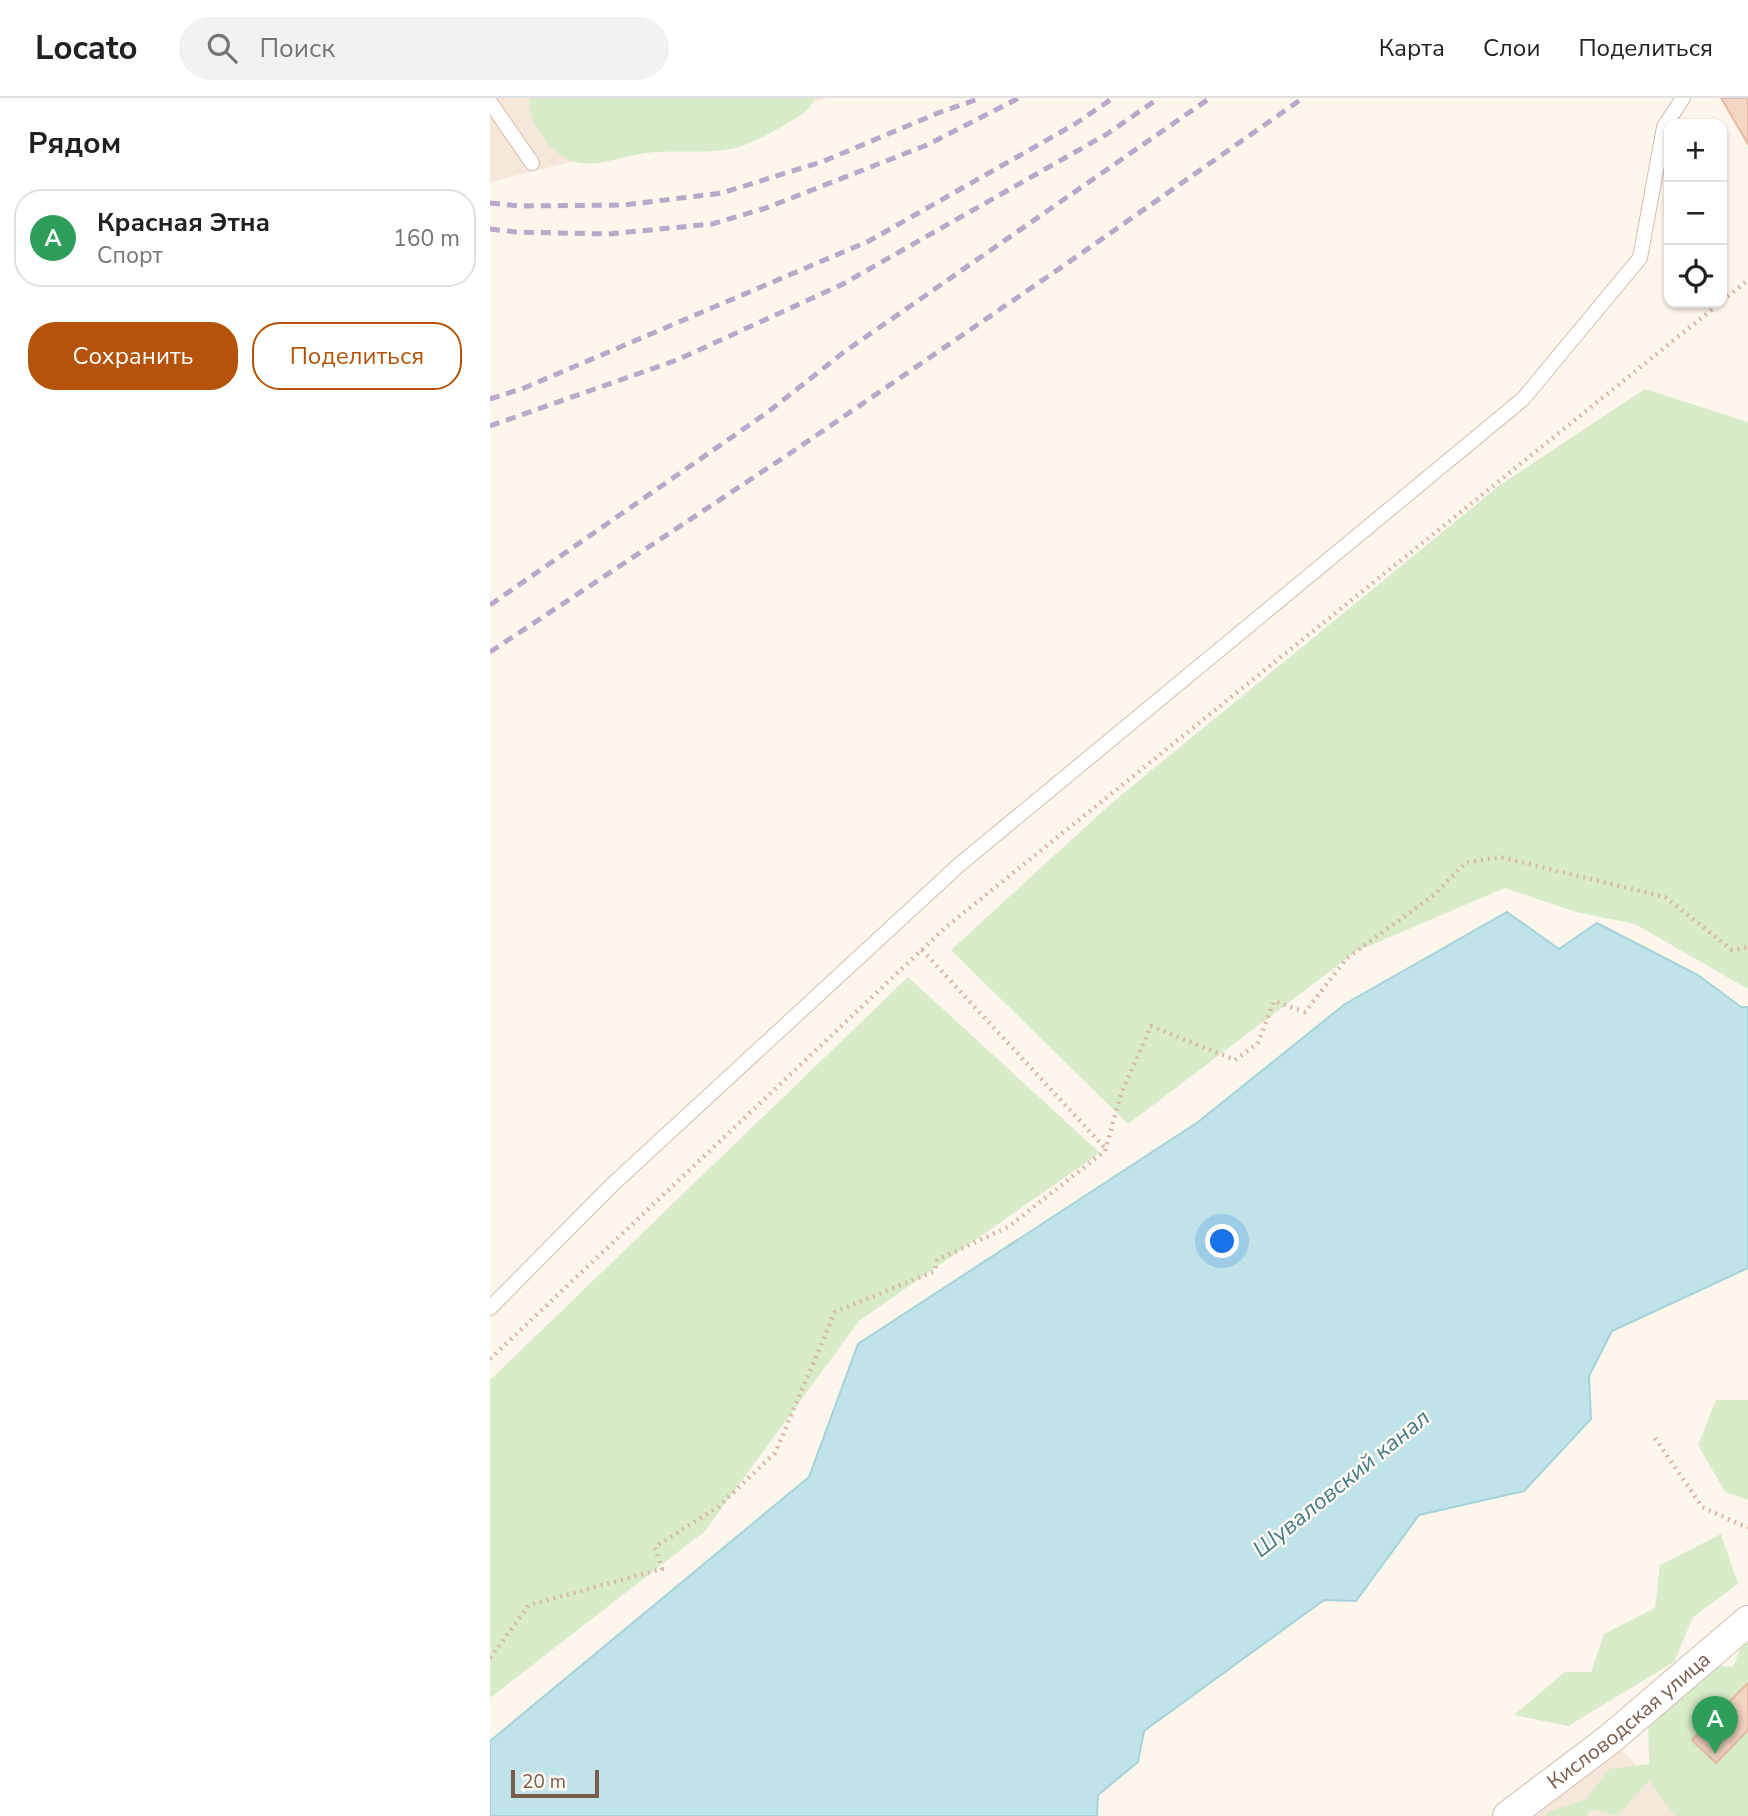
<!DOCTYPE html>
<html lang="ru">
<head>
<meta charset="utf-8">
<style>
	body { margin:0; font-family:"Nunito Sans",sans-serif; background:#f2f2f2; color:#202124 }
	.controls { position:absolute; right:21px; top:21px; display:grid; overflow:hidden; border-radius:14px; box-shadow:0 2px 5px #0004 }
	.controls button { width:63px; height:63px; display:grid; place-items:center; padding:0; border:0; border-bottom:2px solid #e0e0e0; background:#fff; color:#202124; font:35px sans-serif }
	.scale { position:absolute; left:21px; bottom:18px; width:88px; box-sizing:border-box; padding-left:7px; border:4px solid #7a5c4d; border-top:0; font-size:19px; line-height:24px; white-space:nowrap; color:#7a5c4d; -webkit-text-stroke:5px #fffaf3; paint-order:stroke }
	.you { position:absolute; left:733px; top:1144px; width:24px; height:24px; margin:-18px; border:5px solid #fff; border-radius:50%; background:#1a73e8; box-shadow:0 0 0 10px #1a73e833 }
	.badge { display:grid; place-items:center; width:46px; height:46px; border-radius:50%; background:#b45309; color:#fff; font-size:23px; font-weight:700 }
	.pin { position:absolute; translate:-50% -58px; filter:drop-shadow(0 2px 4px #0008) }
	.pin::after { content:''; position:absolute; top:37px; width:24px; height:21px; background:inherit; clip-path:polygon(0 0,100% 0,50% 100%) }
	.list { margin:0; padding:0; list-style:none }
	h2 { display:flex; justify-content:space-between; align-items:center; height:91px; margin:0; padding:0 28px; font-size:30px }
	h2 small { font-size:23px; font-weight:400; color:#757577 }
	.list li { display:grid; grid-template-columns:46px 1fr auto; gap:21px; align-items:center; box-sizing:border-box; height:98px; margin:0 14px 14px; padding:0 14px; border:2px solid #e0e0e0; border-radius:28px }
	.list b { display:block; font-size:26px; white-space:nowrap }
	.list p { margin:0; font-size:23px; white-space:nowrap; color:#757577 }
	.list em { font-size:23px; font-style:normal; color:#757577 }
	.actions { display:flex; gap:14px; padding:21px 28px }
	.actions a { flex:1; padding:16px 0; border:2px solid #b45309; border-radius:28px; text-align:center; font-size:24px; color:#b45309 }
	.actions .main { background:#b45309; color:#fff }
	.icon { flex:none; width:38px; height:38px; fill:none; stroke:currentColor; stroke-width:2; stroke-linecap:round; stroke-linejoin:round }
	.map { position:relative; flex:none; width:1258px; height:1718px; overflow:hidden }
	header { display:flex; align-items:center; gap:42px; box-sizing:border-box; height:98px; padding:0 35px; background:#fff; border-bottom:2px solid #e0e0e0 }
	header strong { font-size:33px }
	nav { display:flex; gap:38px; margin-inline-start:auto; font-size:24px }
	.search { width:490px; height:63px; background:#f2f2f2; display:flex; align-items:center; gap:18px; box-sizing:border-box; padding:0 24px; border-radius:38px; color:#757577; font-size:26px }
	main { display:flex }
	aside { flex:1; background:#fff }
	.map>svg:first-child { display:block }
	.residential { fill:#f5e8da }
	.green { fill:#d8ecc9 }
	.water { fill:#bfe3e8; stroke:#a5d3da; stroke-width:2 }
	.building { fill:#f3d5c3; stroke:#e6bba3; stroke-width:2 }
	.lines { fill:none; stroke-linecap:round; stroke-linejoin:round }
	.lane-casing { stroke:#d1beb0; stroke-width:16 }
	.street-casing { stroke:#d1beb0; stroke-width:32 }
	.path { stroke:#d9b8a5; stroke-width:4.5; stroke-dasharray:2 5; stroke-linecap:butt }
	.lane { stroke:#fff; stroke-width:14 }
	.street { stroke:#fff; stroke-width:30 }
	.rail { stroke:#b9a8c9; stroke-width:5; stroke-dasharray:10 7; stroke-linecap:butt }
	.labels { text-anchor:middle; stroke-width:5; stroke-linejoin:round; paint-order:stroke }
	.street-label { font-size:21px; fill:#7a5c4d; stroke:#fffaf3 }
	.water-label { font-size:23px; font-style:italic; fill:#437c86; stroke:#fffaf3 }
</style>
</head>
<body>
<header>
<strong>Locato</strong>
<div class="search"><svg class="icon" aria-label="search" viewBox="0 0 24 24"><circle cx="10" cy="10" r="6"/><path d="M15 15l6 6"/></svg>Поиск</div>
<nav><a>Карта</a><a>Слои</a><a>Поделиться</a></nav>
</header>
<main>
<aside>
<h2>Рядом<small></small></h2>
<ul class="list">
<li><span class="badge" style="background:#2e9e5b">A</span><div><b>Красная Этна</b><p>Спорт</p></div><em>160 m</em></li>
</ul>
<div class="actions"><a class="main">Сохранить</a><a>Поделиться</a></div>
</aside>
<div class="map">
<svg width="1258" height="1718" viewBox="0 0 1258 1718">
	<rect width="100%" height="100%" fill="#fdf6ec"/>
	<path class="residential" d="M 0,0 L 339,0 L 0,84 Z
		M 1131,1651 L 1195,1718 L 1042,1718 Z"/>
	<path class="green" d="M 40,0 L 325,0 C 323,4 320,10 316,13 C 306,22 258,48 245,50 C 219,56 191,52 165,54 C 121,57 86,86 53,39 C 44,25 38,17 40,0 Z
		M 1155,291 L 1258,324 L 1258,891 L 1145,826 L 1086,814 L 1015,790 L 867,853 L 638,1026 L 461,852 L 624,703 L 1010,387 Z
		M 418,879 L 610,1055 L 369,1223 L 215,1433 L 0,1600 L 0,1282 Z
		M 1226,1302 L 1258,1302 L 1258,1402 L 1235,1394 L 1208,1347 Z
		M 1231,1436 L 1248,1486 L 1203,1519 L 1184,1564 L 1078,1628 L 1024,1617 L 1075,1574 L 1101,1574 L 1114,1536 L 1165,1510 L 1170,1467 Z
		M 1258,1539 L 1258,1718 L 1185,1718 L 1159,1683 L 1127,1718 L 1099,1711 L 1098,1718 L 1056,1718 L 1057,1714 L 1097,1701 L 1118,1671 L 1159,1666 L 1158,1625 L 1223,1567 L 1243,1569 L 1254,1540 Z"/>
	<path class="water" d="M 1017,814 L 1069,851 L 1107,825 L 1208,877 L 1251,909 L 1258,909 L 1258,1170 L 1122,1233 L 1099,1278 L 1101,1321 L 1034,1393 L 929,1417 L 866,1503 L 834,1502 L 654,1633 L 648,1664 L 608,1697 L 607,1718 L 0,1718 L 0,1643 L 319,1379 L 368,1246 L 708,1024 L 855,906 Z"/>
	<path class="building" d="M 1231,0 L 1258,0 L 1258,46 Z
		M 1258,1585 L 1258,1632 L 1226,1665 L 1202,1642 Z"/>
	<g class="lines">
		<defs>
			<path id="lane" d="M 0,4 L 42,65
				M 0,1210 L 122,1087 L 469,767 L 1033,301 L 1150,160 L 1174,29 L 1193,0"/>
			<g id="street">
				<path id="s1" d="M 1018,1718 L 1120,1641 L 1258,1523"/>
			</g>
		</defs>
		<use href="#lane" class="lane-casing"/>
		<use href="#street" class="street-casing"/>
		<path class="path" d="M 1232,203 L 1258,182
			M 432,852 L 615,1050
			M 0,1261 L 456,829 L 1230,205
			M 1165,1340 L 1212,1409 L 1258,1430
			M 0,1560 L 39,1507 L 172,1471 L 165,1449 L 228,1409 L 285,1355 L 345,1214 L 445,1173 L 447,1162 L 518,1129 L 615,1053 L 631,996 L 661,928 L 745,962 L 768,945 L 784,903 L 815,914 L 857,860 L 944,797 L 975,765 L 1010,759 L 1175,799 L 1242,852 L 1258,849"/>
		<use href="#lane" class="lane"/>
		<use href="#street" class="street"/>
		<path class="rail" d="M 0,105 L 30,108 L 134,107 L 232,95 L 334,63 L 448,15 L 491,0
			M 0,131 L 26,134 L 118,136 L 222,126 L 276,110 L 437,47 L 529,0
			M 0,301 L 34,290 L 379,143 L 585,26 L 623,0
			M 0,328 L 187,262 L 351,187 L 617,36 L 669,0
			M 0,507 L 278,314 L 354,254 L 720,0
			M 0,554 L 302,354 L 579,164 L 813,0"/>
	</g>
	<g class="labels">
		<g class="street-label">
			<text dy="7" stroke="none"><textPath href="#s1" startOffset="154">Кисловодская улица</textPath></text>
		</g>
		<g class="water-label">
			<text transform="translate(851 1385) rotate(-39)" y="8">Шуваловский канал</text>
		</g>
	</g>
</svg>
<div class="controls">
<button>+</button>
<button>−</button>
<button><svg class="icon" aria-label="locate" viewBox="0 0 24 24"><circle cx="12" cy="12" r="6"/><path d="M12 2v4M12 18v4M2 12h4M18 12h4"/></svg></button>
</div>
<div class="scale">20 m</div>
<div class="you"></div>
<div class="pin badge" style="left:1225px;top:1656px;background:#2e9e5b">A</div>
</div>
</main>
</body>
</html>
